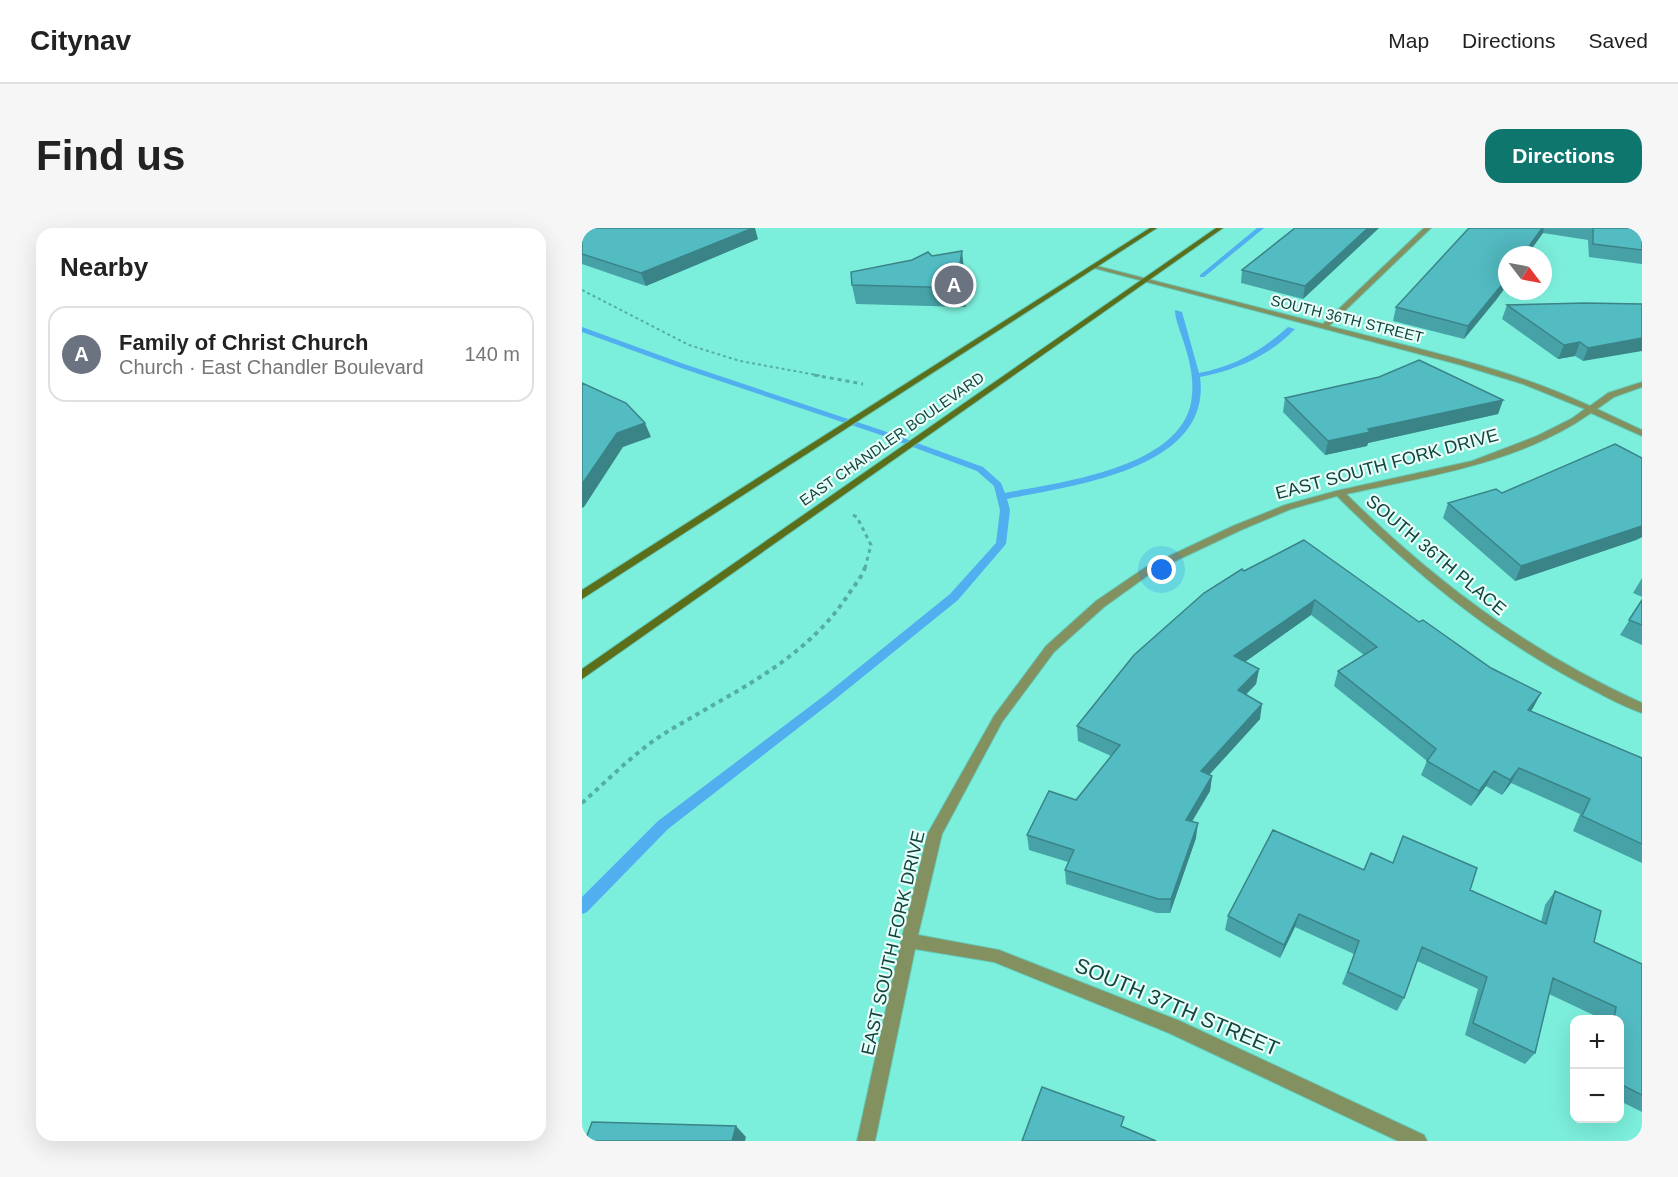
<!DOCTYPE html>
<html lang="en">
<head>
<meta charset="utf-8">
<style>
	body { margin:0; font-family:Arial,sans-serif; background:#f6f6f6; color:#222 }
	.controls { position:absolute; right:18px; bottom:18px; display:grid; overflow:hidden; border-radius:12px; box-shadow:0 6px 24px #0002 }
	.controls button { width:54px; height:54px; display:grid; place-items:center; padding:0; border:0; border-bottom:2px solid #e0e0e0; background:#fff; color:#222; font:30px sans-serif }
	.compass { position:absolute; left:916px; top:18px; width:54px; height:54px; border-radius:50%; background:#fff; box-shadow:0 6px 24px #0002; rotate:122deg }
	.you { position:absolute; left:580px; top:342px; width:21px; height:21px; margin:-15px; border:4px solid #fff; border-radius:50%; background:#1a73e8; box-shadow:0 0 0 9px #1a73e833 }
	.badge { display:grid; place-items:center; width:39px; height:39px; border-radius:50%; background:#0f766e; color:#fff; font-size:20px; font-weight:700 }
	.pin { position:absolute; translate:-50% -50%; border:3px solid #fff; box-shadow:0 2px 6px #0006 }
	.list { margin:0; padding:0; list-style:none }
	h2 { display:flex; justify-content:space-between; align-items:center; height:78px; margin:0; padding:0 24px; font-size:26px }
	h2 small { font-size:20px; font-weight:400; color:#767676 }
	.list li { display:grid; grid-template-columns:39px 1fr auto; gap:18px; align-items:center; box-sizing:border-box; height:96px; margin:0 12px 12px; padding:0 12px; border:2px solid #e0e0e0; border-radius:18px }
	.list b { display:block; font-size:22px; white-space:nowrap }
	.list p { margin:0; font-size:20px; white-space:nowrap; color:#767676 }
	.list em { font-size:20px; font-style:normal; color:#767676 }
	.map { position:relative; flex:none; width:1060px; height:913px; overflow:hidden; border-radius:18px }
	header { display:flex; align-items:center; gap:36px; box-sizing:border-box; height:84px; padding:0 30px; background:#fff; border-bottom:2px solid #e0e0e0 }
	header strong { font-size:28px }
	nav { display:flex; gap:33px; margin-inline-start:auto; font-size:21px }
	.intro { display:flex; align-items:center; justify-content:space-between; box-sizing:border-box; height:144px; padding:0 36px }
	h1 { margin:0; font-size:42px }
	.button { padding:15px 27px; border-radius:18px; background:#0f766e; color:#fff; font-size:21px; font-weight:700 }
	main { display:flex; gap:36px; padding:0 36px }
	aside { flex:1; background:#fff; border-radius:18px; box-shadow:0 6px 24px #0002 }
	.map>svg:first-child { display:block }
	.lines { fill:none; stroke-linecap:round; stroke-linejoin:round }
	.stream { fill:#51aff0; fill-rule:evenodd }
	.minor-casing { stroke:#65cab9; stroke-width:2 }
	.secondary-casing { stroke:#65cab9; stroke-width:2 }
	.path-far2 { stroke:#54afa1; stroke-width:2; stroke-dasharray:3 3; stroke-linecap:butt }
	.path-far1 { stroke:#54afa1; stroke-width:3; stroke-dasharray:4 4; stroke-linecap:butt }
	.path { stroke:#54afa1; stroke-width:4; stroke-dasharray:4.5 4.5; stroke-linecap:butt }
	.minor { fill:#82915f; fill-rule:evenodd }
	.secondary { fill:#5b6e19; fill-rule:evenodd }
	.wall { fill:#47a2a8 }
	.shaded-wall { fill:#3a8488 }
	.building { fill:#53bcc3; stroke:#3a8488; stroke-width:1.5 }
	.labels { text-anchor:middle; stroke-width:4.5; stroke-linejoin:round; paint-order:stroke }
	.far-street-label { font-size:15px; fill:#12453e; stroke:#e9fdf9 }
	.street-label { font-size:18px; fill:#12453e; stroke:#e9fdf9 }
	.near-street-label { font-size:21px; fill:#12453e; stroke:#e9fdf9 }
</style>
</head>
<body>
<header>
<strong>Citynav</strong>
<nav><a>Map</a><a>Directions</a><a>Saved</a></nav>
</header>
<div class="intro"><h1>Find us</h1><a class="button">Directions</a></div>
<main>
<aside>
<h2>Nearby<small></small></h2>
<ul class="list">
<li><span class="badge" style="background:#6b7280">A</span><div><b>Family of Christ Church</b><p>Church · East Chandler Boulevard</p></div><em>140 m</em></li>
</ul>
</aside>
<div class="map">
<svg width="1060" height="913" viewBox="0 0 1060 913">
	<rect width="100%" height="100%" fill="#7cefdc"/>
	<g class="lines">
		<path class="stream" d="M 675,0 L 682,0 L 622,49 L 618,49 L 618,47 Z
			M 593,82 L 600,84 L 617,145 C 653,138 679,123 706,99 L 713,101 C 687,128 654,142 618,149 C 631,242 488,258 425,271 L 428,282 L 424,316 L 376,372 L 251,473 L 86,601 L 5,684 L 0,686 L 0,669 L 76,593 L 243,467 L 368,366 L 414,315 L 418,282 L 412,258 L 395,243 L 296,206 L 96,139 L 0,104 L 0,99 L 102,136 L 302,203 L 401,239 L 419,255 L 423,265 C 478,254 605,240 610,167 C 612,147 606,127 600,109 C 597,100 593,90 593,82 Z"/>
		<defs>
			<path id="minor" d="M 842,0 L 849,0 L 747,98 C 835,121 926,139 1008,178 L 1026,165 L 1060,154 L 1060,159 L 1032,169 L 1015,181 L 1060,202 L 1060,208 L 1009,185 C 938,235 847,248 764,266 C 853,354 946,423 1060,475 L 1060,485 C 1037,477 1015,464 994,453 C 904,405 827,340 755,268 L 709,281 L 659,302 L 572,343 L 522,379 L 472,424 L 420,494 L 360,606 L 336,707 L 417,722 L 598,793 L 842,907 L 845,913 L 816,913 L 587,805 L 412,734 L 333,721 L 293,913 L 275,913 L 319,713 L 346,605 L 412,488 L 464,418 L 514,373 L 564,339 L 651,298 L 703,277 L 754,263 L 890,233 L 955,208 L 989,191 L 1003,181 L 941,156 L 879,137 L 508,39 L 511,37 L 741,96 Z"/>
			<path id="secondary" d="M 568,0 L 575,0 L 0,371 L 0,362 Z
				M 634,0 L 641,0 L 0,451 L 0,441 Z"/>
		</defs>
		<use href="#minor" class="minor-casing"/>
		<use href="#secondary" class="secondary-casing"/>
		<path class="path-far2" d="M 0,62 L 107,117 L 158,133 L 240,148"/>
		<path class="path-far1" d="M 232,147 L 281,156
			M 271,287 L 275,289 L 289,317 L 283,340"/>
		<path class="path" d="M 0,575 C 26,552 51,526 80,507 C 146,466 219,436 264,370 C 270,360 280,350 283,339"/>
		<use href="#minor" class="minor"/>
		<use href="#secondary" class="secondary"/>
	</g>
	<path class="wall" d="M 0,0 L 176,11 L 64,58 L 0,36 Z
		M 713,0 L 797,0 L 721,71 L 659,55 L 660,42 Z
		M 887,0 L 1060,0 L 1060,36 L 1007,29 L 1006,12 L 961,5 L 945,27 L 925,27 L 925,57 L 914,72 L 882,111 L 811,93 L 814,79 Z
		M 382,41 L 379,58 L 382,60 L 384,79 L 274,76 L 270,57 Z
		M 1060,76 L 1001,133 L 993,128 L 976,131 L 920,91 L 925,77 Z
		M 703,170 L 921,172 L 916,186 L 786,215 L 785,218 L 743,227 L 701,184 Z
		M 1060,230 L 1060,309 L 1054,312 L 933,353 L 861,290 L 866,275 L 920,265 Z
		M 662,343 L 837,394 L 909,440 L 959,465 L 949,483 L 1060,530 L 1060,635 L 991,603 L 998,586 L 929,555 L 920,567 L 904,558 L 889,578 L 839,547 L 845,533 L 752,458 L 756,443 L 782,427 L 729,387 L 663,434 L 677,441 L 674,456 L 664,467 L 678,491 L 627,547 L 630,548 L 628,563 L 610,594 L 614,610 L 588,685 L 575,685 L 484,656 L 483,642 L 486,634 L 447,622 L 445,607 L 494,572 L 529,528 L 496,513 L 495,498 Z
		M 1060,350 L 1060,369 L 1051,365 Z
		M 1060,372 L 1060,417 L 1038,407 Z
		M 810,634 L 888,662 L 959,694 L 963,677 L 973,663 L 1012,714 L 1060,736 L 1060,884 L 1038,873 L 1038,792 L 1022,792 L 967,766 L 953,825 L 943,836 L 883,807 L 896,761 L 835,733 L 822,770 L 815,783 L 760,756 L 772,726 L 713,699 L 698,730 L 643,702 L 646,688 L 782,642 Z"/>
	<path class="shaded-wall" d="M 171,0 L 173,0 L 176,11 L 64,58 L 59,45 Z
		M 786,0 L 797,0 L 721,71 L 723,58 Z
		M 960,0 L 962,0 L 961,5 L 945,27 L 941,27 Z
		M 380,23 L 382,41 L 379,60 L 375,53 Z
		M 925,50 L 925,57 L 914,72 L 882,111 L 886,98 Z
		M 1060,110 L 1060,123 L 1001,133 L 1006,120 Z
		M 998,114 L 993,128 L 976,131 L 982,117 Z
		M 921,172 L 916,186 L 786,215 L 785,218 L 743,227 L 746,213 L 786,201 Z
		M 63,195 L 69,209 L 41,219 L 2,279 L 0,280 L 0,256 L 35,205 Z
		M 1060,298 L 1060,309 L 1054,312 L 933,353 L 939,338 Z
		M 733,372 L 729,387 L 650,443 L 652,428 Z
		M 677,441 L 674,456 L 653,477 L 656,462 Z
		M 959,465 L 951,480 L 938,497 L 946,482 Z
		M 680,476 L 678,491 L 617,558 L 619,543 Z
		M 937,540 L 929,555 L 920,567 L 928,552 Z
		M 912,543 L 904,558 L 889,578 L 897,563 Z
		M 630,548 L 628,563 L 602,606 L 604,592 Z
		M 616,595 L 614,610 L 588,685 L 589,671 Z
		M 717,686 L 713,699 L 698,730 L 702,717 Z
		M 154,898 L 164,909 L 163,913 L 150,913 Z"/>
	<path class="building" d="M 0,0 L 171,0 L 59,45 L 0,26 Z
		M 713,0 L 786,0 L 723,58 L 660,42 Z
		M 887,0 L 960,0 L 941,27 L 925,27 L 925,50 L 918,59 L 886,98 L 814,79 Z
		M 1011,0 L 1060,0 L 1060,22 L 1011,16 Z
		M 380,23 L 375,53 L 382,60 L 270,57 L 269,44 L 330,32 L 346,24 L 350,28 Z
		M 1003,75 L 1060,76 L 1060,110 L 1006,120 L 998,114 L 982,117 L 925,77 Z
		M 837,132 L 921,172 L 786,201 L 788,204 L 746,213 L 703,170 L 797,149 Z
		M 0,155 L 44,175 L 63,195 L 35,205 L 0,256 Z
		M 1033,216 L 1060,230 L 1060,298 L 939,338 L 866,275 L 914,261 L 920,265 Z
		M 722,312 L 837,394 L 841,392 L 909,440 L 959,465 L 946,482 L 1060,530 L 1060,616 L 1000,588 L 1008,571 L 937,540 L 928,552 L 912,543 L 897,563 L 845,533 L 854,521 L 756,443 L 795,419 L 733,372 L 652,428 L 677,441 L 656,462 L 680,476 L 619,543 L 630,548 L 604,592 L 616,595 L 589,671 L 576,671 L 483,642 L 492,622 L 445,607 L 467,563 L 494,572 L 538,517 L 495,498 L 552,427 L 622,365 L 660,341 L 662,343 Z
		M 1060,372 L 1060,397 L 1047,392 Z
		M 691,602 L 782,642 L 789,625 L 811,635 L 821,608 L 895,640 L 888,662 L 964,696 L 973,663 L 1019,683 L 1012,714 L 1060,736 L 1060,867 L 1038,856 L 1038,792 L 1032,792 L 1034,779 L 971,750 L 953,825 L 891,795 L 905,749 L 840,719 L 822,770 L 766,744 L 777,713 L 717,686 L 702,717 L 646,688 Z
		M 460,859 L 542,889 L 539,898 L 574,913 L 440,913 Z
		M 10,894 L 154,898 L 150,913 L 3,913 Z"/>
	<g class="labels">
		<g class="far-street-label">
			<text transform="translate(765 91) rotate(14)" y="5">SOUTH 36TH STREET</text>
			<text transform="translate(310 211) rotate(-35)" y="5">EAST CHANDLER BOULEVARD</text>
		</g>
		<g class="street-label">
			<text transform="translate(805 236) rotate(-15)" y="6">EAST SOUTH FORK DRIVE</text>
			<text transform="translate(854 327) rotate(40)" y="6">SOUTH 36TH PLACE</text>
			<text transform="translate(311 715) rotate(-77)" y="6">EAST SOUTH FORK DRIVE</text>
		</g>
		<g class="near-street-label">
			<text transform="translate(595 779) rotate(23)" y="7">SOUTH 37TH STREET</text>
		</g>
	</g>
</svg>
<div class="controls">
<button>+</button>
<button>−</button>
</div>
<svg class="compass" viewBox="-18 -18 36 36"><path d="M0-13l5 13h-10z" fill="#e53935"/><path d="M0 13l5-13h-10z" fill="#767676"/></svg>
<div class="you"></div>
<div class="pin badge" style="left:372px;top:57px;background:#6b7280">A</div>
</div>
</main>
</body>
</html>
